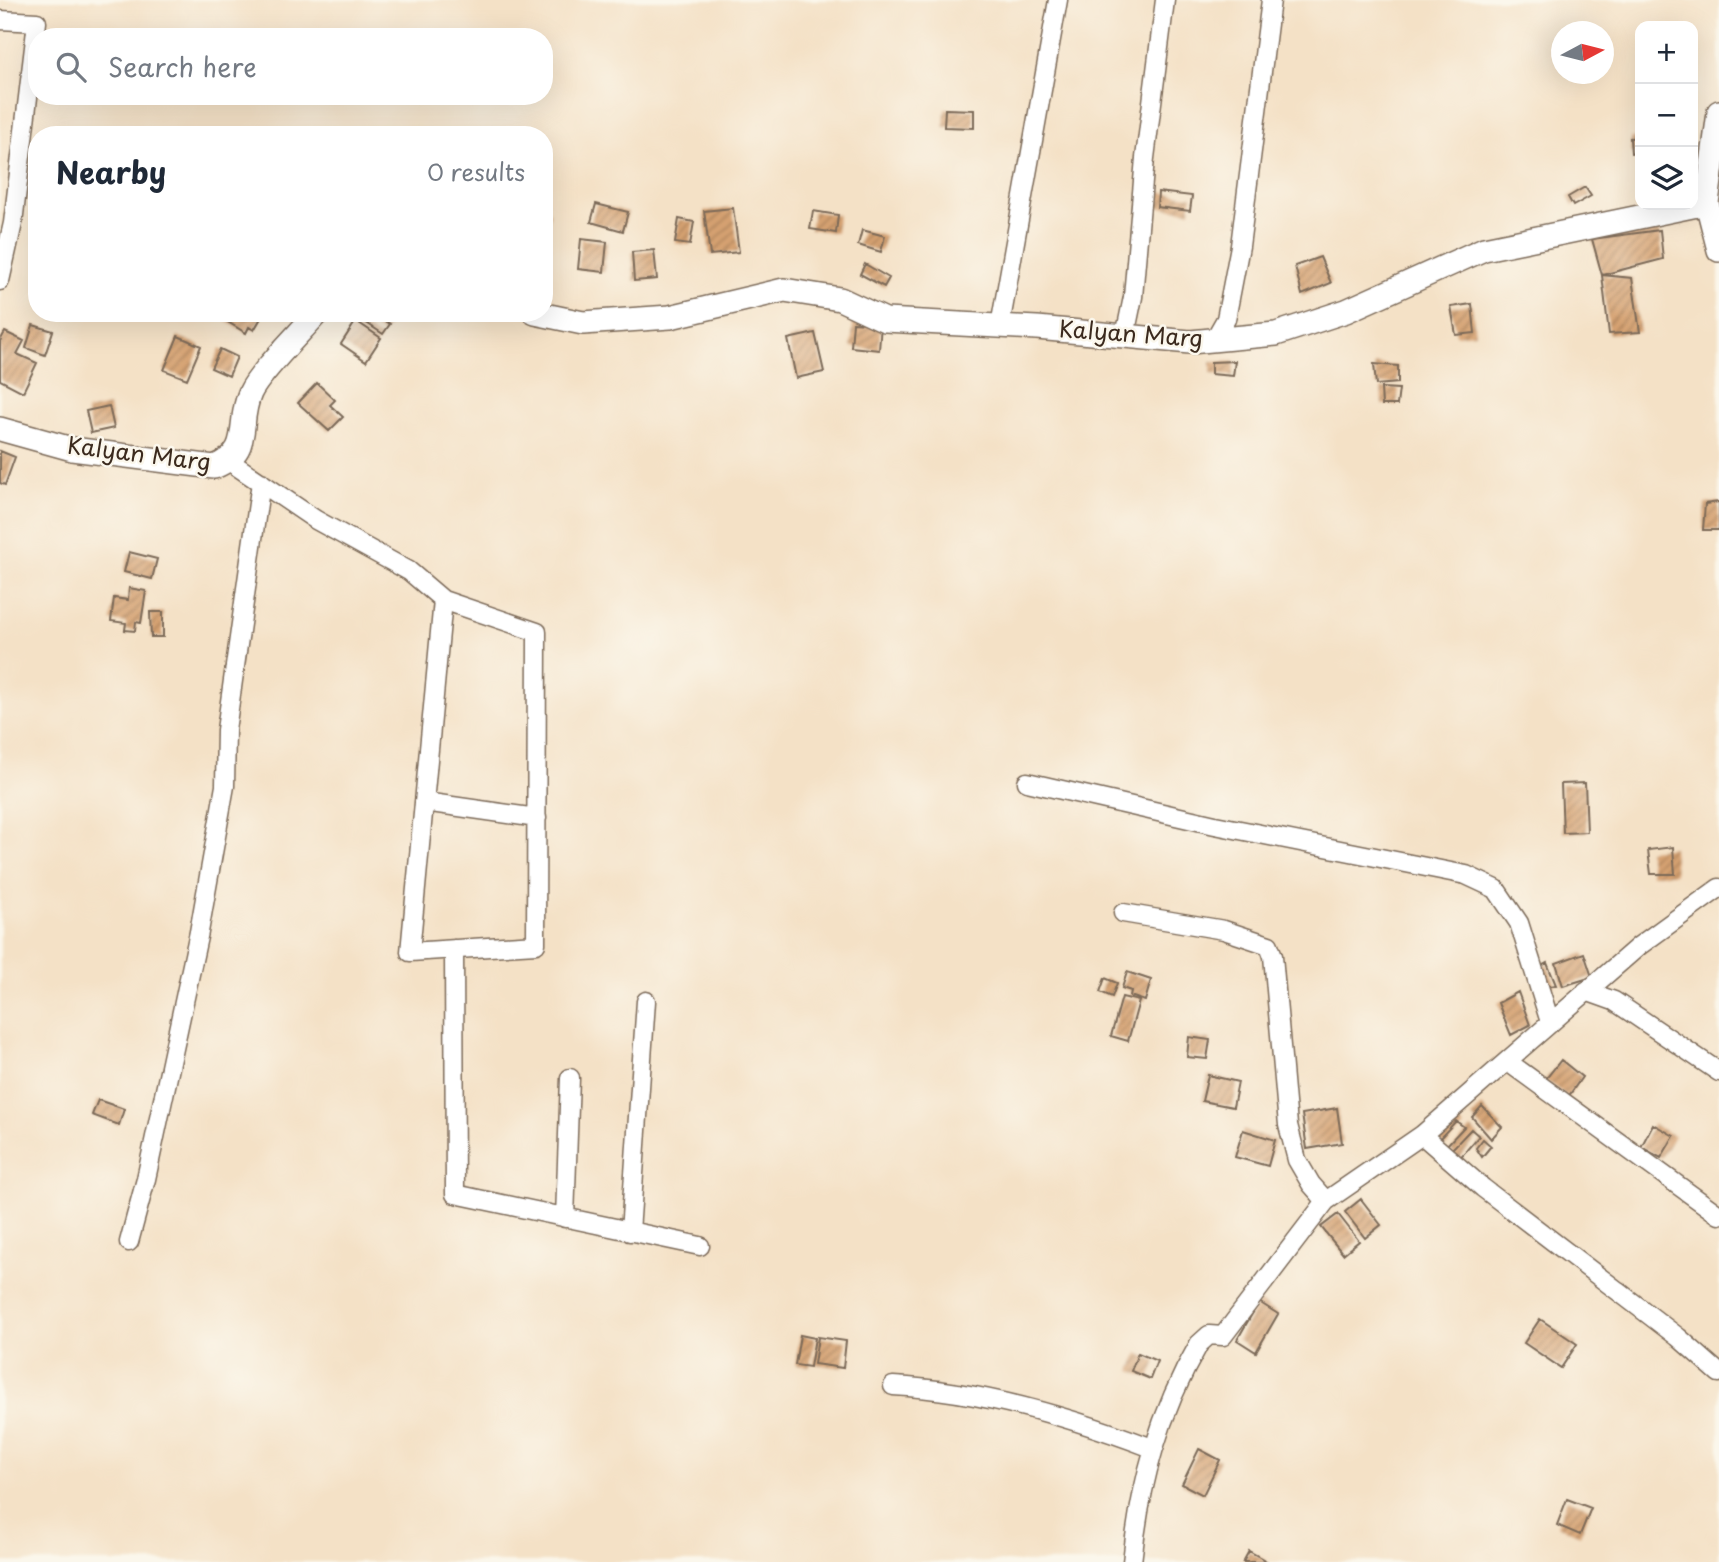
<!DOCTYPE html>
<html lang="en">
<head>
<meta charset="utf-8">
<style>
	body { margin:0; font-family:"Playpen Sans",sans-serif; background:#f2f2f3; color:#1f2937 }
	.controls { position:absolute; right:21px; top:21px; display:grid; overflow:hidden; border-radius:14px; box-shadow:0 7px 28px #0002 }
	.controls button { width:63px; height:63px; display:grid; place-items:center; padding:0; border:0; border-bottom:2px solid #e0e1e3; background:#fff; color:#1f2937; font:35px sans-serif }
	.compass { position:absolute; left:1551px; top:21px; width:63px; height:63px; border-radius:50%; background:#fff; box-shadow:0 7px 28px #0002; rotate:83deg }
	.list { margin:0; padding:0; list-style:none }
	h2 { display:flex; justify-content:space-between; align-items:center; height:91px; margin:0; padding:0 28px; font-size:30px }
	h2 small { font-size:23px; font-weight:400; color:#747a83 }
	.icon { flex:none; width:38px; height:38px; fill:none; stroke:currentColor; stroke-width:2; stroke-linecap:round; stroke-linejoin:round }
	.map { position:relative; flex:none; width:1719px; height:1562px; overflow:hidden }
	.search { position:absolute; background:#fff; box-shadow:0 7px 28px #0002; left:28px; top:28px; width:525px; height:77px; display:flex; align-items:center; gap:18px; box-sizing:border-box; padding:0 24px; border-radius:28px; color:#747a83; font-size:26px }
	.panel { position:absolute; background:#fff; box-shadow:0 7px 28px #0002; left:28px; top:126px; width:525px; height:196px; border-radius:28px }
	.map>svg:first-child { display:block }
	.building { fill:url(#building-hatch) }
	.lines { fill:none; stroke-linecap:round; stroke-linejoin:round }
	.minor-casing { stroke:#7c6a59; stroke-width:21 }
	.tertiary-casing { stroke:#7c6a59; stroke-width:26 }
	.minor { stroke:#fff; stroke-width:18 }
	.tertiary { stroke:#fff; stroke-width:23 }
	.labels { text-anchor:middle; stroke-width:5; stroke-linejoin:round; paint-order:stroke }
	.street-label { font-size:23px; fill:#3b2a1e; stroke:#fbf7ec }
</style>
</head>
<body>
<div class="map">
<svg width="1719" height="1562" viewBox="0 0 1719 1562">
	<defs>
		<pattern id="building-hatch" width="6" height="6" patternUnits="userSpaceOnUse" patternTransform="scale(1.75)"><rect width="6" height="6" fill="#d5a171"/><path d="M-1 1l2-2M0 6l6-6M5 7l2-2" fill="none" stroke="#ae835c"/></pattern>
	</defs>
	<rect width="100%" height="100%" fill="#fbf7ec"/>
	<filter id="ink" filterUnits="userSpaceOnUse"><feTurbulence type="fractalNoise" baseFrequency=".0143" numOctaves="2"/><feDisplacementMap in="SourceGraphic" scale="14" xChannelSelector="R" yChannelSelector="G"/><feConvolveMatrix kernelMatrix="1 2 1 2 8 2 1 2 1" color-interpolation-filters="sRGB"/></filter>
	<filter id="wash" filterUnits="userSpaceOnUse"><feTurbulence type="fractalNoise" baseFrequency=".00686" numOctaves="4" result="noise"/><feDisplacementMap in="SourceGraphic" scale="28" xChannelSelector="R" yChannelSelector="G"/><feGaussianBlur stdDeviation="1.57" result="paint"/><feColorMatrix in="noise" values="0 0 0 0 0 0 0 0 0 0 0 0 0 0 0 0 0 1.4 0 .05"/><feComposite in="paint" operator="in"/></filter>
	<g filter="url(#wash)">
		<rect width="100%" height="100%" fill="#f4e1c6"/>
		<g id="blocks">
			<path class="building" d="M 945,109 L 974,110 L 974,128 L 944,127 Z
				M 1640,137 L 1640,152 L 1631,153 L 1630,138 Z
				M 1585,187 L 1591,196 L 1573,206 L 1568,197 Z
				M 1158,192 L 1192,196 L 1190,211 L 1157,207 Z
				M 596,204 L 628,212 L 623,231 L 591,222 Z
				M 733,208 L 739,252 L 710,255 L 704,211 Z
				M 544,211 L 550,212 L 546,238 L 544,237 Z
				M 813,211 L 838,215 L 836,233 L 810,229 Z
				M 679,219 L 694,222 L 690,245 L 675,243 Z
				M 862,230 L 885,236 L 881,252 L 858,245 Z
				M 1660,230 L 1663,259 L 1602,275 L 1592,239 Z
				M 581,239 L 607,242 L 604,272 L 578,269 Z
				M 654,250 L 657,279 L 634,281 L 632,252 Z
				M 1320,257 L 1331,283 L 1302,295 L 1295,266 Z
				M 865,264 L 889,278 L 884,287 L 860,274 Z
				M 1602,275 L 1632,278 L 1640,332 L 1609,334 Z
				M 1472,304 L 1475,333 L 1456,335 L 1451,307 Z
				M 213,313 L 257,313 L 261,318 L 254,330 L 249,327 L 246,333 Z
				M 366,313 L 374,313 L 390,324 L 383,334 L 362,320 Z
				M 356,321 L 381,338 L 366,361 L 341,344 Z
				M 853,322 L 881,324 L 879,350 L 851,347 Z
				M 33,325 L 53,331 L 45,355 L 26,348 Z
				M 5,332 L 24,341 L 17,354 L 37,363 L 23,392 L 0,380 L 0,341 Z
				M 815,333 L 824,372 L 796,378 L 788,339 Z
				M 178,336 L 201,346 L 187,379 L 164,370 Z
				M 220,349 L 237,357 L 229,376 L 211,368 Z
				M 1235,361 L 1233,376 L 1211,374 L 1211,362 Z
				M 1374,364 L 1398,366 L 1398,383 L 1376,385 Z
				M 317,383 L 335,400 L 330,405 L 343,417 L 329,431 L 298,403 Z
				M 1381,388 L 1399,389 L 1397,405 L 1382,405 Z
				M 109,406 L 114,428 L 91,433 L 86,411 Z
				M 0,451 L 15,457 L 5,485 L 0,483 Z
				M 1719,502 L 1719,530 L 1703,530 L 1705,504 Z
				M 129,552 L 157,559 L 152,579 L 124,572 Z
				M 129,588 L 146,591 L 141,623 L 136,622 L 135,631 L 125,630 L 126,623 L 111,621 L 114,598 L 128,600 Z
				M 150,612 L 163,612 L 163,637 L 151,637 Z
				M 1585,783 L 1587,832 L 1563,833 L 1561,784 Z
				M 1673,847 L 1675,874 L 1651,874 L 1648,850 Z
				M 1584,953 L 1592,977 L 1563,986 L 1556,963 Z
				M 1547,963 L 1556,985 L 1545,987 L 1538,968 Z
				M 1127,972 L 1151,980 L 1145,1001 L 1130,996 L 1131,991 L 1122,988 Z
				M 1105,978 L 1117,983 L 1112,997 L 1100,992 Z
				M 1518,992 L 1530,1025 L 1511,1035 L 1498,1003 Z
				M 1122,997 L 1139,1001 L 1128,1041 L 1111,1036 Z
				M 1189,1037 L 1210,1040 L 1207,1059 L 1187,1057 Z
				M 1561,1060 L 1582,1077 L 1568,1097 L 1545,1080 Z
				M 1208,1075 L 1238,1082 L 1233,1107 L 1202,1101 Z
				M 98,1100 L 124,1109 L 119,1125 L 92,1115 Z
				M 1482,1106 L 1502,1127 L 1491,1139 L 1472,1117 Z
				M 1337,1108 L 1342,1143 L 1307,1149 L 1302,1114 Z
				M 1456,1121 L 1464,1127 L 1446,1146 L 1439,1139 Z
				M 1653,1124 L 1674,1136 L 1661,1158 L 1641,1147 Z
				M 1471,1129 L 1479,1136 L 1458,1160 L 1451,1150 Z
				M 1243,1130 L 1275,1140 L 1268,1166 L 1235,1157 Z
				M 1483,1139 L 1491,1146 L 1482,1157 L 1476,1148 Z
				M 1361,1199 L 1381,1225 L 1365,1238 L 1345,1212 Z
				M 1338,1214 L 1359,1241 L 1343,1254 L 1321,1227 Z
				M 1259,1302 L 1278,1314 L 1256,1352 L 1237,1340 Z
				M 1540,1319 L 1577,1344 L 1561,1368 L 1524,1343 Z
				M 800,1335 L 815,1338 L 810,1367 L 795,1365 Z
				M 818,1337 L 846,1341 L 843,1368 L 814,1364 Z
				M 1138,1353 L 1157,1361 L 1150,1379 L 1131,1371 Z
				M 1199,1449 L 1220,1460 L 1203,1495 L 1182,1484 Z
				M 1567,1499 L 1591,1508 L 1580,1535 L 1557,1525 Z
				M 1249,1551 L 1268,1562 L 1243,1562 Z"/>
		</g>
	</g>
	<g filter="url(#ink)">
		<use href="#blocks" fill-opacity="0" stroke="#7c6a59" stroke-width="2"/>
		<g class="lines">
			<defs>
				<path id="minor" d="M 0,20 L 37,22 L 13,223 L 0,281
					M 1000,326 L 1058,0
					M 1125,336 L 1133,297 L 1145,158 L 1165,0
					M 1214,340 L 1226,319 L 1240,246 L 1271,0
					M 229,461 L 316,520 L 409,571 L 443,600 L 537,632 L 536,944 L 410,952 L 443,600
					M 1027,782 L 1215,825 L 1466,875 L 1496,889 L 1519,923 L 1550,1022
					M 424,802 L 537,818
					M 1123,913 L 1224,930 L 1269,945 L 1273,956 L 1288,1125 L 1297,1160 L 1311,1184 L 1326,1201
					M 454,949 L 455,1194 L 700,1246
					M 1586,991 L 1614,1001 L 1719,1072
					M 1508,1062 L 1719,1215
					M 1422,1135 L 1483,1188 L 1678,1337 L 1719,1373
					M 565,1218 L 570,1078
					M 630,1232 L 646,1001
					M 129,1242 L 146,1179 L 199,932 L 225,786 L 226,730 L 261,482
					M 893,1386 C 977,1390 1073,1418 1152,1448
					M 1132,1562 C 1140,1484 1159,1413 1199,1344 L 1209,1335 L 1223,1336 L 1326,1201 L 1422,1135 L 1639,946 L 1719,888"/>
				<path id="tertiary" d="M 1707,203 L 1719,112
					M 535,313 L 583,323 L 670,317 L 784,290 L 840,299 L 885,320 L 1037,328 L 1190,342 L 1276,334 L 1346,311 L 1484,249 L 1707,203 L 1719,250
					M 0,429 L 72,449 L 214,467 C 254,451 236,425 250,393 C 259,373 301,332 317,313"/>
			</defs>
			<use href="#minor" class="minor-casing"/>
			<use href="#tertiary" class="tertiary-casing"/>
			<use href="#minor" class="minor"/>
			<use href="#tertiary" class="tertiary"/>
		</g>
	</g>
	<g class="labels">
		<g class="street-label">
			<text transform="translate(1131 334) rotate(4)" y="8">Kalyan Marg</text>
			<text transform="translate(139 454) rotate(7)" y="8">Kalyan Marg</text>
		</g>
	</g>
</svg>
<div class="controls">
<button>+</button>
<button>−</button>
<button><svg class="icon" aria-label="layers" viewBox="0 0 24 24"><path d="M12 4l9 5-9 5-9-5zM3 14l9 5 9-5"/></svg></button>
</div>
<svg class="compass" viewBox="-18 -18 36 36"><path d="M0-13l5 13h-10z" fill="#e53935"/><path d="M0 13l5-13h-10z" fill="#747a83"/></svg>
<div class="search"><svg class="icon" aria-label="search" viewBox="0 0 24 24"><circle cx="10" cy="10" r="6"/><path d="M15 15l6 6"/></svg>Search here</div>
<section class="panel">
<h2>Nearby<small>0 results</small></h2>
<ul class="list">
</ul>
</section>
</div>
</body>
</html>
